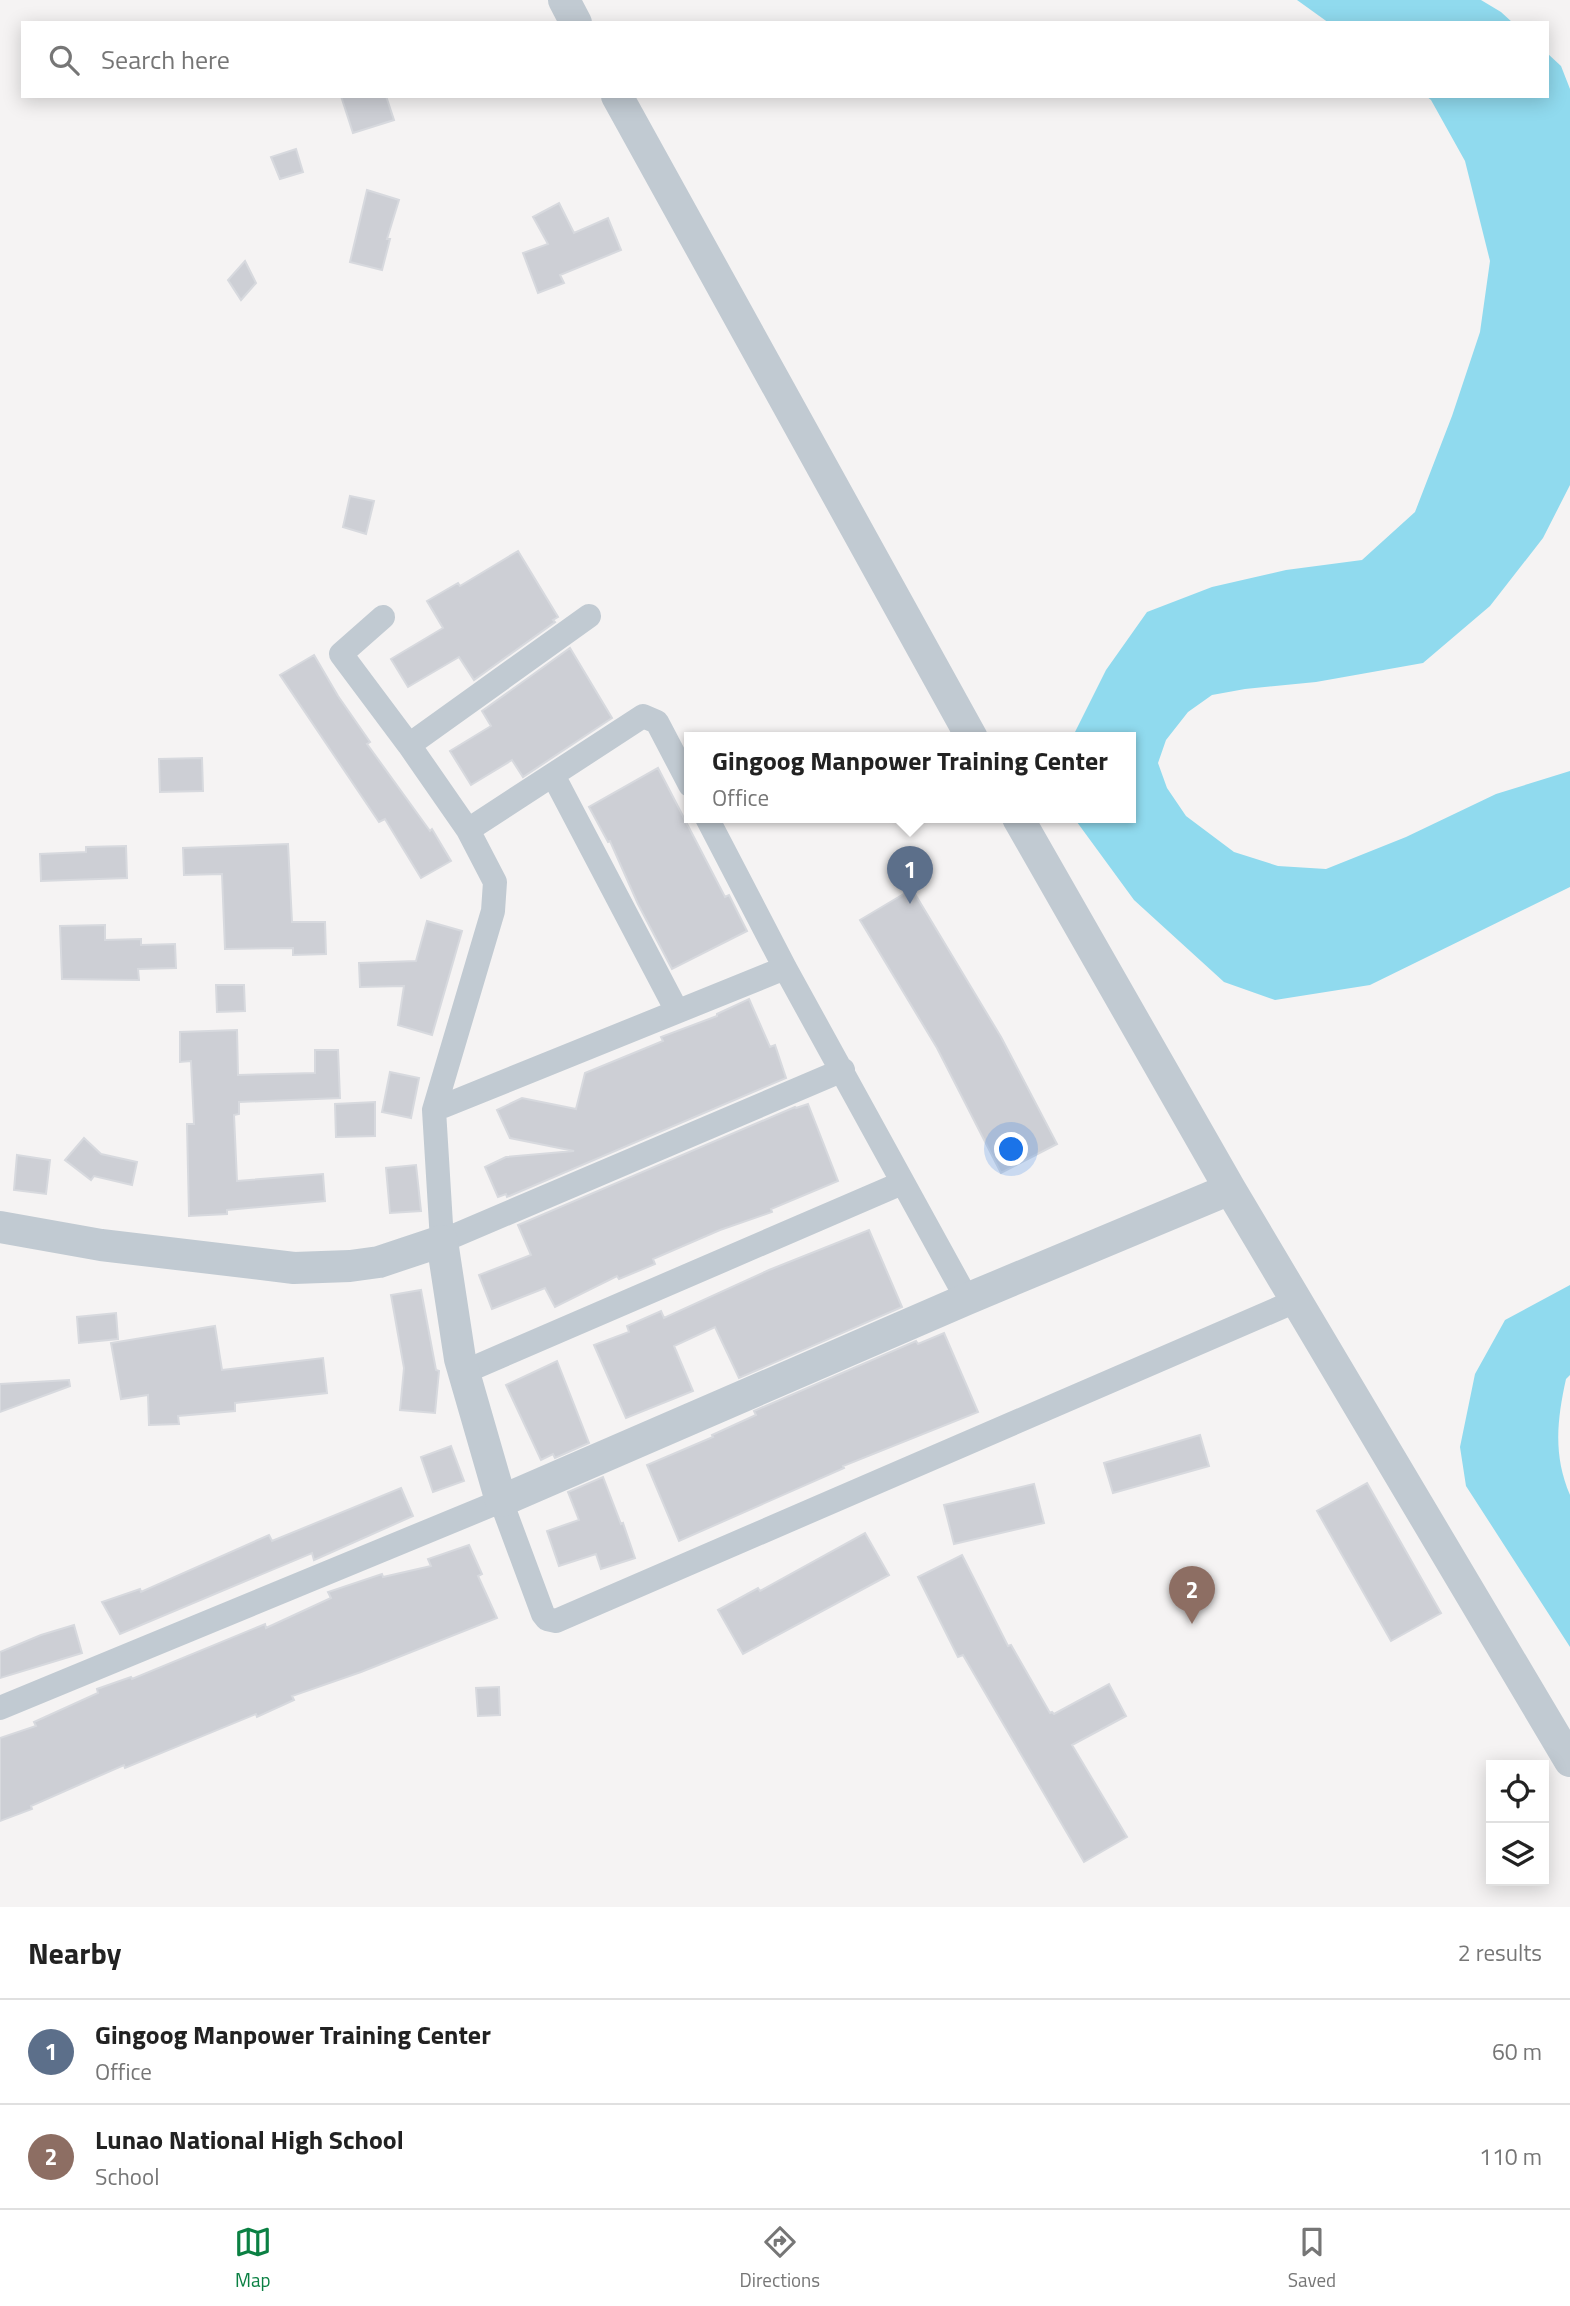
<!DOCTYPE html>
<html lang="en">
<head>
<meta charset="utf-8">
<style>
	body { margin:0; font-family:"Titillium Web",sans-serif; background:#f2f2f2; color:#222 }
	.controls { position:absolute; right:21px; bottom:21px; display:grid; overflow:hidden; border-radius:0px; box-shadow:0 4px 18px #0003 }
	.controls button { width:63px; height:63px; display:grid; place-items:center; padding:0; border:0; border-bottom:2px solid #e0e0e0; background:#fff; color:#222; font:35px sans-serif }
	.you { position:absolute; left:1012px; top:1150px; width:24px; height:24px; margin:-18px; border:5px solid #fff; border-radius:50%; background:#1a73e8; box-shadow:0 0 0 10px #1a73e833 }
	.badge { display:grid; place-items:center; width:46px; height:46px; border-radius:50%; background:#0b8043; color:#fff; font-size:23px; font-weight:700 }
	.pin { position:absolute; translate:-50% -58px; filter:drop-shadow(0 2px 4px #0008) }
	.pin::after { content:''; position:absolute; top:37px; width:24px; height:21px; background:inherit; clip-path:polygon(0 0,100% 0,50% 100%) }
	.popup { position:absolute; left:684px; top:732px; width:452px; height:91px; box-sizing:border-box; display:grid; place-content:center; border-radius:0px; background:#fff; filter:drop-shadow(0 2px 5px #0005); font-size:23px; white-space:nowrap; color:#767676 }
	.popup b { font-size:26px; color:#222 }
	.popup::after { content:''; position:absolute; left:50%; top:100%; margin-left:-14px; border:14px solid transparent; border-top-color:#fff }
	.list { margin:0; padding:0; list-style:none }
	h2 { display:flex; justify-content:space-between; align-items:center; height:91px; margin:0; padding:0 28px; font-size:30px }
	h2 small { font-size:23px; font-weight:400; color:#767676 }
	.list li { display:grid; grid-template-columns:46px 1fr auto; gap:21px; align-items:center; box-sizing:border-box; height:105px; padding:0 28px; border-top:2px solid #e0e0e0 }
	.list b { display:block; font-size:26px; white-space:nowrap }
	.list p { margin:0; font-size:23px; white-space:nowrap; color:#767676 }
	.list em { font-size:23px; font-style:normal; color:#767676 }
	.icon { flex:none; width:38px; height:38px; fill:none; stroke:currentColor; stroke-width:2; stroke-linecap:round; stroke-linejoin:round }
	.map { position:relative; flex:none; width:1570px; height:1907px; overflow:hidden }
	.search { position:absolute; background:#fff; box-shadow:0 4px 18px #0003; left:21px; right:21px; top:21px; height:77px; display:flex; align-items:center; gap:18px; box-sizing:border-box; padding:0 24px; border-radius:0px; color:#767676; font-size:26px }
	.sheet { height:301px; background:#fff }
	nav { display:flex; justify-content:space-around; align-items:center; box-sizing:border-box; height:98px; border-top:2px solid #e0e0e0; background:#fff; font-size:19px; color:#767676 }
	nav a { display:grid; justify-items:center; gap:4px }
	nav .on { color:#0b8043 }
	.map>svg:first-child { display:block }
	.water { fill:#90daee }
	.building { fill:#cdcfd5; stroke:#d7d9de; stroke-width:2 }
	.lines { fill:none; stroke-linecap:round; stroke-linejoin:round }
	.minor { stroke:#c1cad2; stroke-width:24 }
	.tertiary { stroke:#c1cad2; stroke-width:32 }
</style>
</head>
<body>
<div class="map">
<svg width="1570" height="1907" viewBox="0 0 1570 1907">
	<rect width="100%" height="100%" fill="#f5f3f3"/>
	<path class="water" d="M 1297,0 L 1481,0 L 1501,12 L 1513,23 L 1329,23 Z
		M 1547,53 L 1561,66 L 1570,89 L 1570,485 L 1543,538 L 1490,606 L 1423,663 L 1316,682 L 1245,689 L 1212,695 L 1188,712 L 1166,740 L 1158,763 L 1167,788 L 1186,816 L 1234,852 L 1278,866 L 1326,869 L 1406,837 L 1496,794 L 1570,771 L 1570,887 L 1370,985 L 1275,1000 L 1224,982 L 1134,900 L 1074,818 L 1130,818 L 1130,738 L 1072,738 L 1106,670 L 1147,612 L 1212,587 L 1286,570 L 1362,560 L 1415,512 L 1452,416 L 1480,332 L 1490,261 L 1465,161 L 1431,100 L 1426,96 L 1547,96 Z
		M 1570,1285 L 1570,1375 L 1566,1379 C 1557,1420 1553,1455 1570,1495 L 1570,1647 L 1466,1486 L 1460,1447 L 1475,1374 L 1505,1320 Z"/>
	<path class="building" d="M 341,96 L 386,96 L 394,120 L 353,133 Z
		M 296,149 L 303,172 L 280,179 L 271,157 Z
		M 367,190 L 399,200 L 387,239 L 390,239 L 382,270 L 350,262 Z
		M 559,203 L 574,233 L 608,218 L 621,250 L 560,275 L 564,283 L 538,293 L 523,253 L 548,244 L 533,217 Z
		M 245,261 L 256,283 L 241,300 L 228,280 Z
		M 350,496 L 374,501 L 366,534 L 343,527 Z
		M 518,551 L 558,617 L 553,620 L 555,622 L 474,680 L 459,657 L 408,687 L 391,659 L 443,628 L 427,601 L 458,583 L 460,586 Z
		M 570,648 L 612,718 L 523,777 L 512,760 L 471,785 L 450,751 L 491,726 L 482,711 Z
		M 314,655 L 338,696 L 370,742 L 367,744 L 430,831 L 432,829 L 451,861 L 421,878 L 385,819 L 379,822 L 280,675 Z
		M 202,758 L 203,791 L 160,792 L 159,759 Z
		M 658,768 L 725,897 L 729,895 L 747,931 L 672,969 L 638,904 L 610,841 L 608,842 L 589,807 Z
		M 288,844 L 292,922 L 325,922 L 326,954 L 293,955 L 293,948 L 225,949 L 222,874 L 184,875 L 183,848 Z
		M 126,846 L 127,878 L 41,881 L 40,854 L 86,852 L 86,847 Z
		M 912,889 L 1001,1037 L 1057,1144 L 1001,1173 L 937,1048 L 860,920 Z
		M 427,921 L 462,931 L 432,1035 L 398,1025 L 404,986 L 360,987 L 359,963 L 416,961 Z
		M 105,925 L 105,940 L 141,939 L 141,945 L 175,944 L 176,968 L 138,969 L 139,980 L 62,979 L 60,926 Z
		M 216,985 L 244,985 L 245,1011 L 217,1012 Z
		M 749,999 L 770,1047 L 775,1045 L 786,1078 L 507,1197 L 506,1194 L 498,1197 L 485,1167 L 506,1157 L 574,1151 L 510,1138 L 497,1110 L 522,1098 L 576,1109 L 585,1073 L 663,1041 L 661,1037 L 717,1016 L 717,1014 Z
		M 237,1030 L 238,1075 L 315,1073 L 315,1050 L 338,1050 L 340,1098 L 239,1102 L 239,1114 L 234,1115 L 237,1181 L 323,1174 L 325,1201 L 227,1210 L 227,1214 L 189,1216 L 187,1124 L 194,1124 L 191,1061 L 180,1062 L 180,1032 Z
		M 390,1072 L 419,1078 L 411,1118 L 382,1112 Z
		M 375,1102 L 375,1136 L 336,1137 L 335,1104 Z
		M 808,1104 L 838,1181 L 771,1209 L 772,1212 L 720,1230 L 653,1259 L 655,1264 L 619,1279 L 617,1276 L 555,1307 L 545,1288 L 492,1309 L 479,1275 L 531,1255 L 518,1225 L 795,1107 L 796,1108 Z
		M 84,1138 L 101,1154 L 137,1162 L 132,1185 L 94,1176 L 91,1180 L 65,1160 Z
		M 17,1155 L 50,1160 L 46,1194 L 14,1190 Z
		M 416,1165 L 421,1211 L 390,1213 L 386,1168 Z
		M 869,1230 L 902,1307 L 739,1378 L 715,1327 L 674,1346 L 693,1391 L 626,1418 L 594,1345 L 629,1332 L 627,1326 L 661,1311 L 664,1318 L 769,1270 Z
		M 421,1290 L 436,1370 L 439,1371 L 435,1413 L 400,1410 L 404,1368 L 391,1295 Z
		M 116,1313 L 118,1339 L 79,1343 L 77,1317 Z
		M 215,1326 L 222,1370 L 323,1358 L 327,1393 L 235,1403 L 235,1411 L 178,1416 L 179,1424 L 149,1425 L 148,1395 L 121,1399 L 111,1343 Z
		M 944,1333 L 978,1412 L 843,1466 L 844,1468 L 679,1541 L 647,1465 L 713,1437 L 712,1435 L 756,1415 L 754,1411 L 916,1341 L 918,1344 Z
		M 557,1361 L 589,1443 L 555,1458 L 553,1454 L 541,1460 L 506,1385 Z
		M 69,1380 L 70,1386 L 0,1412 L 0,1384 Z
		M 1200,1435 L 1209,1466 L 1113,1493 L 1104,1463 Z
		M 451,1446 L 464,1481 L 433,1492 L 421,1457 Z
		M 603,1477 L 621,1524 L 623,1523 L 635,1558 L 601,1569 L 596,1554 L 559,1566 L 547,1531 L 579,1520 L 568,1492 Z
		M 1367,1483 L 1441,1613 L 1391,1641 L 1317,1511 Z
		M 1034,1484 L 1044,1523 L 954,1544 L 944,1505 Z
		M 401,1488 L 413,1516 L 314,1560 L 312,1553 L 120,1634 L 102,1602 L 140,1589 L 141,1592 L 269,1535 L 272,1541 Z
		M 865,1533 L 889,1575 L 743,1654 L 718,1610 L 758,1588 L 760,1591 Z
		M 469,1545 L 482,1574 L 478,1576 L 497,1618 L 361,1672 L 292,1696 L 294,1700 L 257,1717 L 256,1714 L 125,1768 L 124,1765 L 31,1806 L 32,1809 L 0,1821 L 0,1738 L 36,1726 L 34,1722 L 98,1693 L 97,1689 L 131,1677 L 132,1679 L 265,1624 L 266,1628 L 331,1598 L 328,1592 L 382,1574 L 383,1577 L 431,1566 L 428,1559 Z
		M 962,1555 L 1008,1646 L 1011,1645 L 1050,1713 L 1052,1712 L 1054,1714 L 1109,1684 L 1126,1716 L 1072,1745 L 1127,1837 L 1084,1862 L 963,1655 L 958,1657 L 918,1577 Z
		M 74,1625 L 82,1653 L 0,1678 L 0,1652 L 41,1635 Z
		M 499,1687 L 500,1715 L 478,1716 L 476,1688 Z"/>
	<g class="lines">
		<path class="minor" d="M 383,617 L 341,654 L 409,745 L 468,830
			M 409,745 L 589,616
			M 553,775 L 677,1011
			M 690,785 L 657,722 L 643,716 L 468,830 L 495,882 L 493,911 L 434,1110 L 442,1241 L 843,1070
			M 707,818 L 785,968 L 967,1299
			M 434,1110 L 785,968
			M 464,1372 L 902,1183
			M 0,1708 L 501,1501 L 543,1614 L 547,1619 L 556,1621 L 1298,1300"/>
		<path class="tertiary" d="M 564,0 L 576,23
			M 617,96 L 972,738
			M 1018,818 L 1230,1189 L 1570,1761
			M 0,1227 L 101,1245 L 294,1268 L 350,1266 L 379,1262 L 442,1241 L 460,1359 L 501,1501 L 967,1299 L 1230,1189"/>
	</g>
</svg>
<div class="controls">
<button><svg class="icon" aria-label="locate" viewBox="0 0 24 24"><circle cx="12" cy="12" r="6"/><path d="M12 2v4M12 18v4M2 12h4M18 12h4"/></svg></button>
<button><svg class="icon" aria-label="layers" viewBox="0 0 24 24"><path d="M12 4l9 5-9 5-9-5zM3 14l9 5 9-5"/></svg></button>
</div>
<div class="you"></div>
<div class="pin badge" style="left:910px;top:904px;background:#5c6f8a">1</div>
<div class="popup"><b>Gingoog Manpower Training Center</b>Office</div>
<div class="pin badge" style="left:1192px;top:1624px;background:#8d6e63">2</div>
<div class="search"><svg class="icon" aria-label="search" viewBox="0 0 24 24"><circle cx="10" cy="10" r="6"/><path d="M15 15l6 6"/></svg>Search here</div>
</div>
<section class="sheet">
<h2>Nearby<small>2 results</small></h2>
<ul class="list">
<li><span class="badge" style="background:#5c6f8a">1</span><div><b>Gingoog Manpower Training Center</b><p>Office</p></div><em>60 m</em></li>
<li><span class="badge" style="background:#8d6e63">2</span><div><b>Lunao National High School</b><p>School</p></div><em>110 m</em></li>
</ul>
</section>
<nav>
<a class="on"><svg class="icon" aria-label="map" viewBox="0 0 24 24"><path d="M3 6l6-2 6 2 6-2v14l-6 2-6-2-6 2zM9 4v14M15 6v14"/></svg>Map</a>
<a><svg class="icon" aria-label="directions" viewBox="0 0 24 24"><path d="M12 3l9 9-9 9-9-9zM9 14v-3h6M13 9l2 2-2 2"/></svg>Directions</a>
<a><svg class="icon" aria-label="saved" viewBox="0 0 24 24"><path d="M7 4h10v16l-5-4-5 4z"/></svg>Saved</a>
</nav>
</body>
</html>
